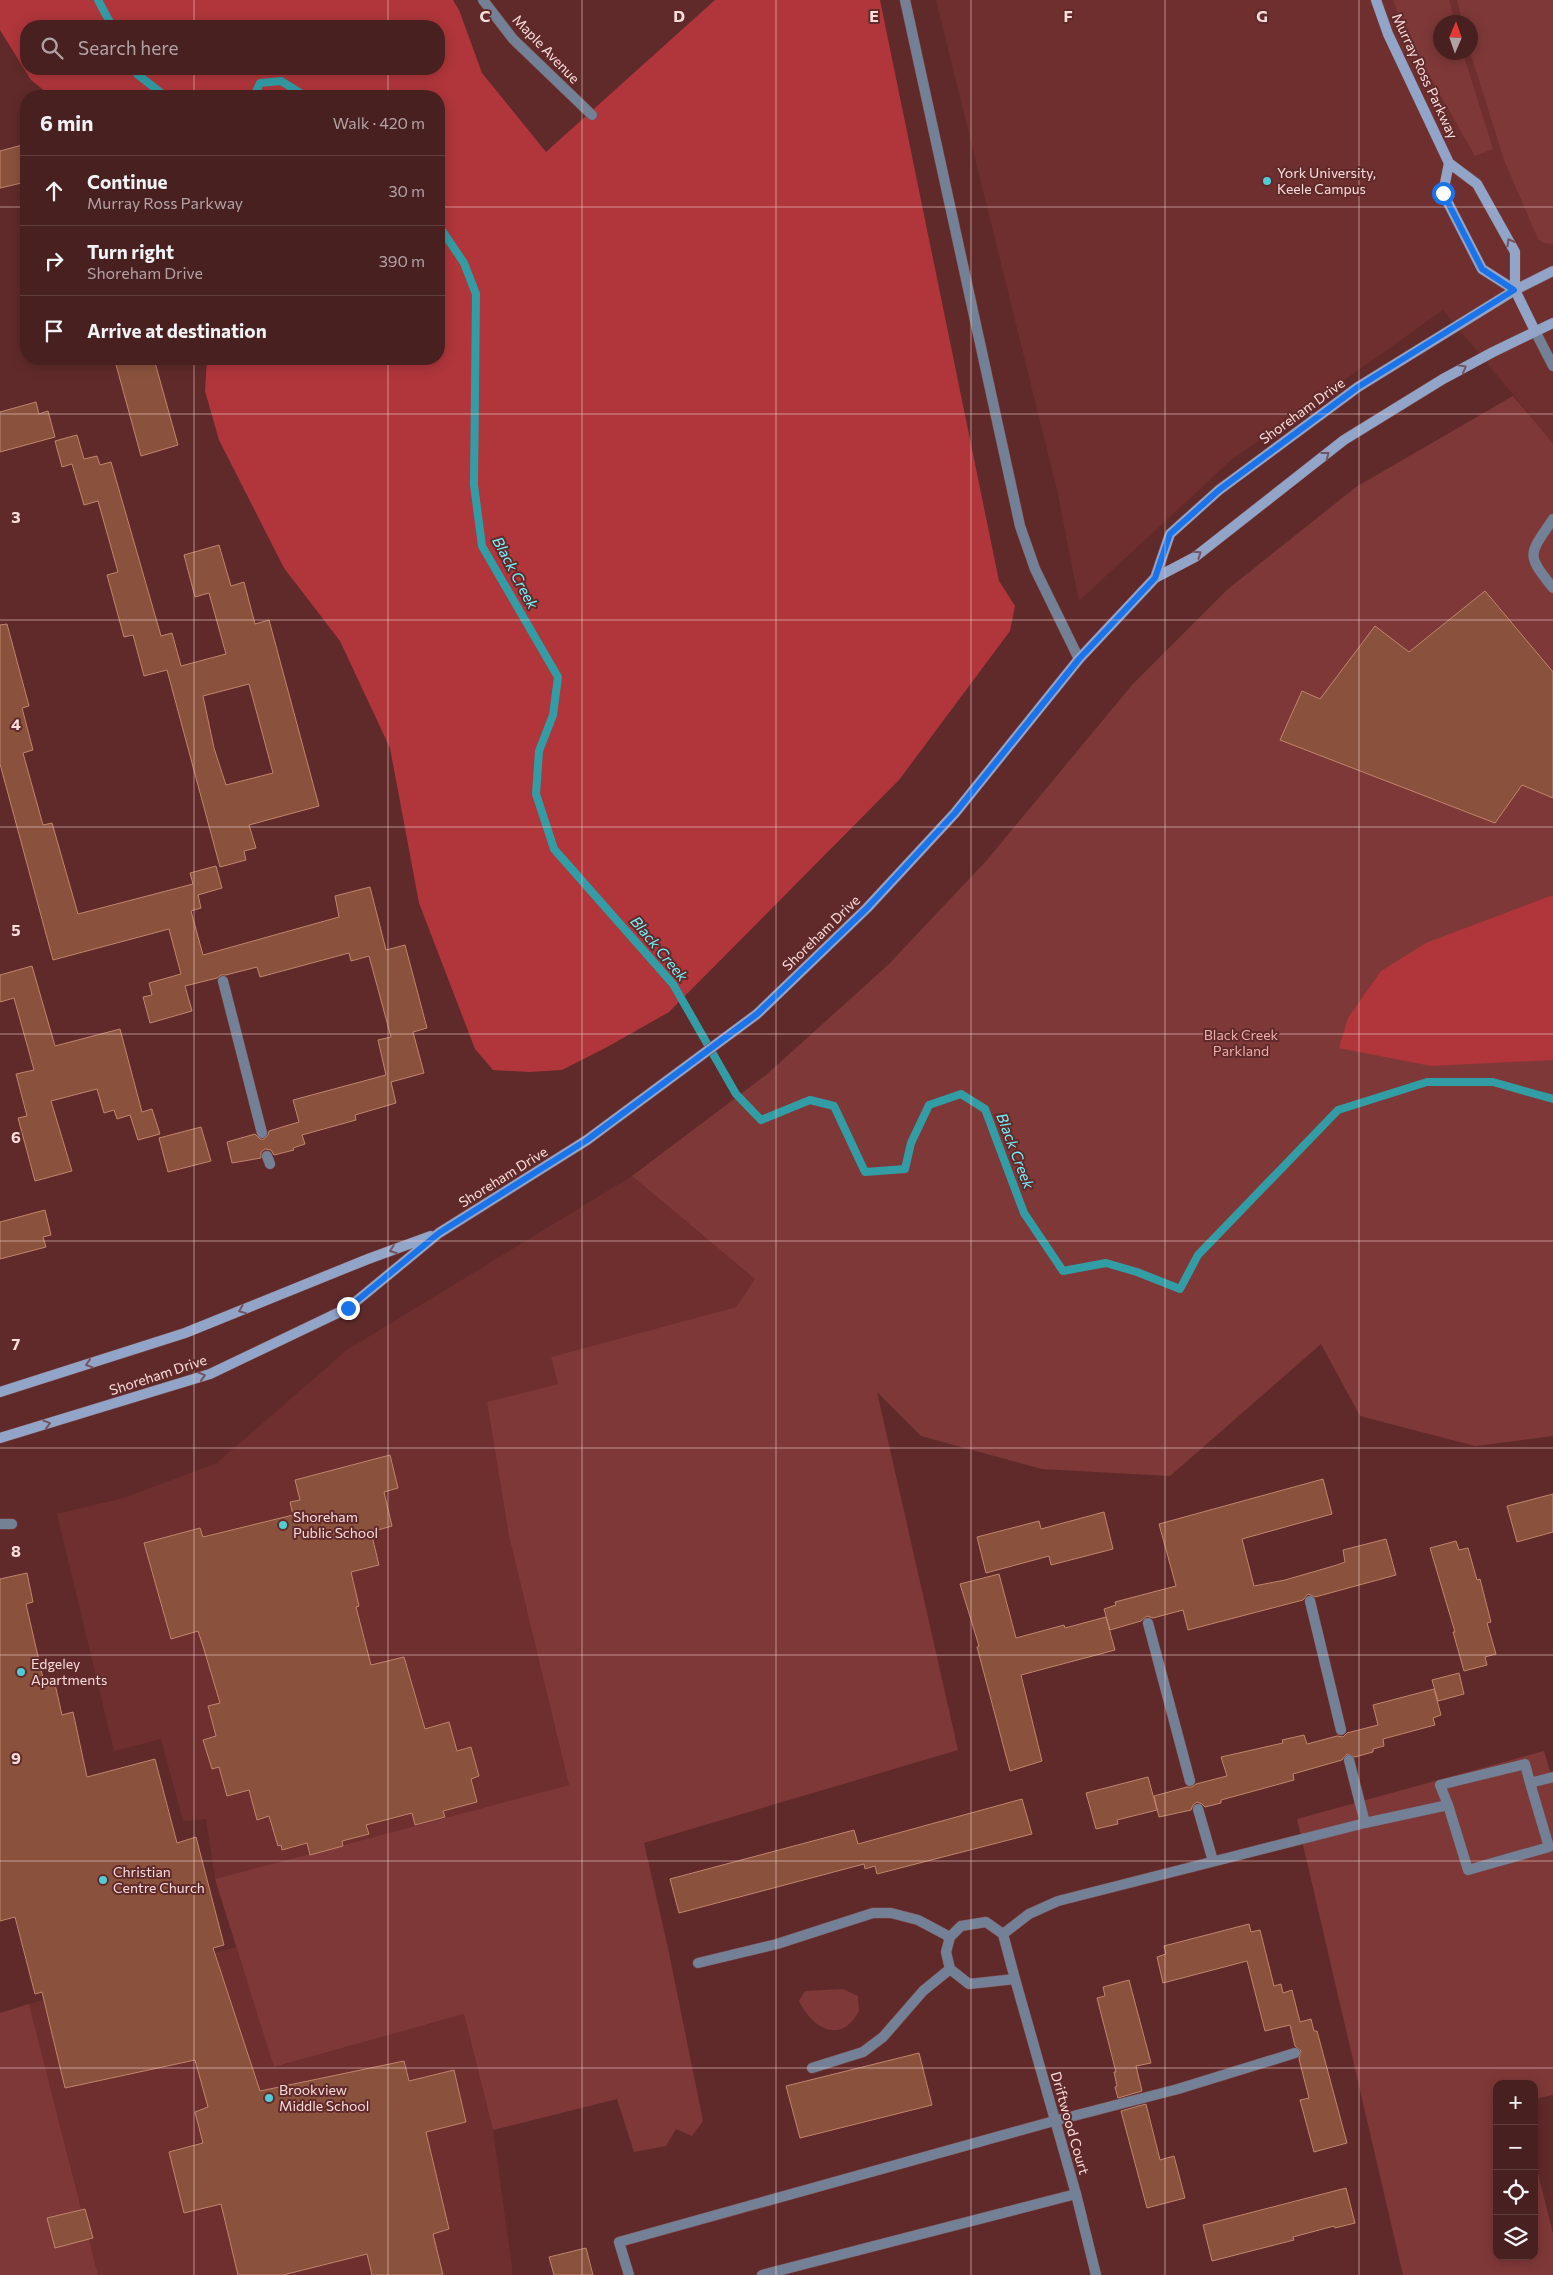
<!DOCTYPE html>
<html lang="en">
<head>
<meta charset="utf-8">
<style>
	body { margin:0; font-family:Commissioner,sans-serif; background:#502829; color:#f1f3f6 }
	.controls { position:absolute; right:15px; bottom:15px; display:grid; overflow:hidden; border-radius:10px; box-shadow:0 2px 12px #0003 }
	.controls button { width:45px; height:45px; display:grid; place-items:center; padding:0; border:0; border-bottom:1px solid #613e3e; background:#492020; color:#f1f3f6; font:25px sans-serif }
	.compass { position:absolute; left:1433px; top:15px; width:45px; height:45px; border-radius:50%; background:#492020; box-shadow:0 2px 12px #0003; rotate:2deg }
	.stop { position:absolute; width:15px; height:15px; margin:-11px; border:4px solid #1a73e8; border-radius:50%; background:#fff }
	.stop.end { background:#1a73e8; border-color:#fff; box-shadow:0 1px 5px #0008 }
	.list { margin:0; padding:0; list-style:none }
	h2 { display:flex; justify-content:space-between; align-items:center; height:65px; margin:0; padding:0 20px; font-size:21px }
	h2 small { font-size:16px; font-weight:400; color:#b1a3a5 }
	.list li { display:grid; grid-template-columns:32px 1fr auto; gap:15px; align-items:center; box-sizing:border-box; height:70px; padding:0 20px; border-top:1px solid #613e3e }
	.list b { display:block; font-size:19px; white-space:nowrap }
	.list p { margin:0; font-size:16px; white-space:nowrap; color:#b1a3a5 }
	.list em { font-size:16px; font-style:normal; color:#b1a3a5 }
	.icon { flex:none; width:28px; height:28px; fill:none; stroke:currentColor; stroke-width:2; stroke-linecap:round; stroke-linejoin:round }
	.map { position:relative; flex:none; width:1553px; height:2275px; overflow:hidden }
	.search { position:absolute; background:#492020; box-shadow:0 2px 12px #0003; left:20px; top:20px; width:425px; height:55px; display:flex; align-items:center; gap:12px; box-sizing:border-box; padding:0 18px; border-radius:20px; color:#b1a3a5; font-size:19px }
	.panel { position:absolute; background:#492020; box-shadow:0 2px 12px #0003; left:20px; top:90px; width:425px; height:275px; border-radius:20px }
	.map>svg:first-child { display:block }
	.built { fill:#6f2f2f; fill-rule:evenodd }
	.green { fill:#7f3838 }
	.forest { fill:#b0363b; fill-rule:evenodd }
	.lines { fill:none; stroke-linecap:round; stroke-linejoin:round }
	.stream { stroke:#339da5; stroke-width:8 }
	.building { fill:#8a523d; stroke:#c0856d; fill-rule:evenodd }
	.lane-casing { stroke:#7d4a4a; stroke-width:11 }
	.street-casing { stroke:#7d4a4a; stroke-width:11 }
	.secondary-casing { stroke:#7d4a4a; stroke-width:11 }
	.lane { stroke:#748096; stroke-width:10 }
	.street { stroke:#748096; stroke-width:10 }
	.secondary { stroke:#92a5c8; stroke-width:10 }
	.oneway { stroke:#725561 }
	.route { stroke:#1a73e8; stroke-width:6 }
	.grid { fill:none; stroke:#fbdddc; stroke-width:1; stroke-opacity:0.55 }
	.poi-dot { fill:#51ccd5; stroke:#612a2a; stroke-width:2 }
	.labels { text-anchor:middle; stroke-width:4; stroke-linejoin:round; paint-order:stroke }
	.street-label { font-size:14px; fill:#fbdddc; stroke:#612a2a }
	.poi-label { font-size:14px; fill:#fbdddc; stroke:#612a2a; text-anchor:start }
	.park-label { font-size:14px; fill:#ecaca9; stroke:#612a2a }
	.water-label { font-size:15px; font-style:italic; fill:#74f2fc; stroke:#612a2a }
	.grid-label { font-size:16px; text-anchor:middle; font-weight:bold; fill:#fbdddc; stroke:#612a2a; stroke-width:4; stroke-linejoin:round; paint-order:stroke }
</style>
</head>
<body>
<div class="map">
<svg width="1553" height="2275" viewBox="0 0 1553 2275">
	<rect width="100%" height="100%" fill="#612a2a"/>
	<path class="built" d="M 936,0 L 1553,0 L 1553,443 L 1443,310 L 1231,460 L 1079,601 L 1057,490 ZM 1440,22 L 1470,22 L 1470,52 L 1440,52 Z
		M 632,1176 L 755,1279 L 736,1307 L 551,1357 L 558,1384 L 487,1402 L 509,1536 L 569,1785 L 215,1879 L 206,1819 L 183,1821 L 161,1739 L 114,1751 L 57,1514 L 123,1498 L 217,1463 L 347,1350 Z
		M 236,1947 L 275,2067 L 464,2014 L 493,2130 L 513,2275 L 98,2275 L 29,2004 Z"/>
	<path class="green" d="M 1393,0 L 1449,0 L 1455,22 L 1440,22 L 1440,52 L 1463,53 L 1493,149 L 1475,156 L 1406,34 Z
		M 1457,0 L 1553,0 L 1553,244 L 1543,243 L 1538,239 L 1504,160 L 1478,77 L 1470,53 L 1470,22 L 1462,22 Z
		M 1513,396 L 1553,443 L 1553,1436 L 1475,1446 L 1360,1416 L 1321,1344 L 1170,1476 L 1042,1469 L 921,1436 L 877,1392 L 958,1750 L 644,1843 L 668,1948 L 703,2121 L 692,2136 L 676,2129 L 666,2146 L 634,2152 L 617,2099 L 493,2130 L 464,2014 L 274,2067 L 215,1879 L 569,1785 L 509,1536 L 487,1402 L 558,1384 L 551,1357 L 736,1307 L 755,1279 L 632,1176 L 766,1075 L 888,965 L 987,860 L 1132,685 L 1228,589 L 1356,487 Z
		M 1544,1751 L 1553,1781 L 1553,2095 L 1534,2099 L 1534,2084 L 1497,2084 L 1497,2256 L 1534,2256 L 1534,2157 L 1553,2234 L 1553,2275 L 1403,2275 L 1297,1819 Z
		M 843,1989 L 858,1996 L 859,2011 C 841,2045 813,2029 799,2001 L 805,1991 Z
		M 29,2004 L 98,2275 L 0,2275 L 0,2013 Z"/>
	<path class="forest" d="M 0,0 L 453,0 L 459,10 L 482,73 L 546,152 L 715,0 L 880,0 L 999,581 L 1015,606 L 1010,631 L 899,780 L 669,1012 L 609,1046 L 562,1070 L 529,1072 L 493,1070 L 475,1049 L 419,903 L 390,748 L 340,641 L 284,568 L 219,440 L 205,391 L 207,359 L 439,359 L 439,96 L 51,96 L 31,80 L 0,30 ZM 26,26 L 439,26 L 439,69 L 26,69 Z
		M 1553,895 L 1553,1060 L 1431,1066 L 1339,1048 L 1348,1018 L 1381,971 L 1426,943 Z"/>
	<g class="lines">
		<path class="stream" d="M 98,0 L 112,26
			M 134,69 L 137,74 L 165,96
			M 254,96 L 260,83 L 281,81 L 305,96
			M 439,226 L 464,263 L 476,294 L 474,485 L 482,546 L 558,677 L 553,715 L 539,751 L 536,794 L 554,849 L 673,984 L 736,1094 L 761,1120 L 810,1100 L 834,1106 L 865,1172 L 905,1169 L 911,1143 L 929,1105 L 961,1094 L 985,1109 L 1024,1213 L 1063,1271 L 1106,1263 L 1137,1272 L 1180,1289 L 1198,1255 L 1338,1110 L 1427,1082 L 1493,1082 L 1553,1099"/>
	</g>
	<path class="building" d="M 26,144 L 26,182 L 0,188 L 0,151 Z
		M 129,359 L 154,359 L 178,445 L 141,456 L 115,361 Z
		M 36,402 L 39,414 L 48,411 L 55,437 L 0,452 L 0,412 Z
		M 77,435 L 84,459 L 97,456 L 100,465 L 111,462 L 161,636 L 172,633 L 181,666 L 226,654 L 209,593 L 195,597 L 184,555 L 219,545 L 231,586 L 244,582 L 255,624 L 269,620 L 319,806 L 249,825 L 256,848 L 244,851 L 246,860 L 220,867 L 167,670 L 144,676 L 133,635 L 124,637 L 107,575 L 118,572 L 98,501 L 84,505 L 72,464 L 62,467 L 55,441 ZM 249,684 L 273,773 L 226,785 L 214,748 L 203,696 Z
		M 1485,591 L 1553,672 L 1553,798 L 1522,785 L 1495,823 L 1280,740 L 1302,691 L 1320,699 L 1375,626 L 1409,652 Z
		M 7,624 L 29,706 L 22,708 L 33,750 L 23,753 L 43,825 L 52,823 L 78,914 L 193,884 L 190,873 L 216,866 L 222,888 L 198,895 L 201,908 L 191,911 L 203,955 L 339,917 L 335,896 L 370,887 L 386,950 L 405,945 L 427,1028 L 413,1032 L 424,1073 L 391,1082 L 396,1103 L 355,1115 L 356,1120 L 302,1135 L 305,1144 L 293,1148 L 294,1150 L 274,1155 L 271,1150 L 265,1149 L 261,1152 L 261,1158 L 232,1163 L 227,1142 L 255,1134 L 260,1139 L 264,1139 L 268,1135 L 269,1131 L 299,1122 L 293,1100 L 386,1075 L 378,1040 L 391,1037 L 369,956 L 351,961 L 349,953 L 260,977 L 257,967 L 226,975 L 221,975 L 217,978 L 185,986 L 192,1011 L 150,1023 L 143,997 L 152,995 L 149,983 L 181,974 L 169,929 L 53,960 L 0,764 L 0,625 Z
		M 32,966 L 55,1046 L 120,1029 L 142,1112 L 152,1109 L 160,1134 L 138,1140 L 130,1115 L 117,1119 L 114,1110 L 104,1113 L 97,1089 L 51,1101 L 72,1171 L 35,1181 L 18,1118 L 27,1116 L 16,1074 L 34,1070 L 14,998 L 0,1002 L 0,975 Z
		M 201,1127 L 211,1161 L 168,1172 L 159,1138 Z
		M 45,1210 L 51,1235 L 43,1237 L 46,1247 L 0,1259 L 0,1222 Z
		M 390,1455 L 398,1488 L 384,1492 L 392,1526 L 371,1532 L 379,1565 L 351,1572 L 359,1606 L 356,1607 L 371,1665 L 404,1657 L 425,1729 L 449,1722 L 457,1751 L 471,1747 L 479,1776 L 471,1779 L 477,1802 L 443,1811 L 445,1817 L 415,1825 L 412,1813 L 366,1825 L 369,1834 L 342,1841 L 343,1846 L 310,1855 L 307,1843 L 282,1850 L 281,1845 L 278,1846 L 269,1816 L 257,1820 L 249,1790 L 227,1796 L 219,1767 L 212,1769 L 203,1740 L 216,1736 L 208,1706 L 220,1703 L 203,1646 L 198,1631 L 171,1639 L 144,1543 L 200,1528 L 203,1537 L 293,1515 L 290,1502 L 300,1500 L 295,1480 Z
		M 1323,1479 L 1332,1514 L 1242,1539 L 1254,1586 L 1285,1580 L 1337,1565 L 1345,1562 L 1343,1550 L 1386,1539 L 1396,1575 L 1315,1597 L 1308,1594 L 1303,1600 L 1188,1630 L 1183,1610 L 1153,1618 L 1147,1616 L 1141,1621 L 1110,1630 L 1104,1609 L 1116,1605 L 1115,1602 L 1176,1586 L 1159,1524 Z
		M 1553,1494 L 1553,1532 L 1517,1542 L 1507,1506 Z
		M 1104,1512 L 1113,1549 L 1051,1565 L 1049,1556 L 986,1573 L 977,1537 L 1039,1521 L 1041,1529 Z
		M 1456,1541 L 1459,1550 L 1468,1548 L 1477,1580 L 1480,1579 L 1491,1622 L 1487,1623 L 1496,1654 L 1485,1657 L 1487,1665 L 1464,1671 L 1453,1632 L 1455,1632 L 1430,1548 Z
		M 27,1573 L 33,1602 L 26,1604 L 45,1687 L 55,1684 L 62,1715 L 73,1712 L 87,1777 L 155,1759 L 177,1843 L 196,1837 L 224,1945 L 213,1948 L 260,2091 L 404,2061 L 409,2081 L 454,2070 L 466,2122 L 426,2132 L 449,2229 L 433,2234 L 443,2275 L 372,2275 L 367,2254 L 283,2275 L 238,2275 L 221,2204 L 184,2213 L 169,2152 L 203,2143 L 195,2112 L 208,2107 L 195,2060 L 65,2088 L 42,1992 L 35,1994 L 15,1917 L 0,1921 L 0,1579 Z
		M 999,1574 L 1016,1638 L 1064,1625 L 1065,1628 L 1106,1617 L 1115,1650 L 1021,1675 L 1042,1761 L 1010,1771 L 977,1647 L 979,1646 L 960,1584 Z
		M 1459,1673 L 1464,1694 L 1438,1701 L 1432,1680 Z
		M 1434,1689 L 1441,1715 L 1433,1718 L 1435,1725 L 1383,1739 L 1384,1746 L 1373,1749 L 1373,1752 L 1355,1757 L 1347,1754 L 1342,1760 L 1293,1774 L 1294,1780 L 1232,1797 L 1221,1800 L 1221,1803 L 1205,1807 L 1202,1804 L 1197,1802 L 1193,1805 L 1191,1810 L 1159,1817 L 1154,1796 L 1187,1787 L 1192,1787 L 1196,1784 L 1227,1776 L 1221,1757 L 1283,1743 L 1282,1740 L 1304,1735 L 1307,1744 L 1337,1736 L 1343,1737 L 1347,1733 L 1378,1725 L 1373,1705 Z
		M 1148,1777 L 1157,1810 L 1117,1820 L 1118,1824 L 1096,1829 L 1086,1793 Z
		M 1022,1799 L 1032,1834 L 877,1874 L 875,1866 L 865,1869 L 864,1864 L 679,1913 L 670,1879 L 854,1830 L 858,1844 Z
		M 1249,1924 L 1251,1932 L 1260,1930 L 1274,1986 L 1281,1984 L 1283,1993 L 1292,1990 L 1300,2022 L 1311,2019 L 1314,2031 L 1317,2031 L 1347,2143 L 1314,2152 L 1300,2100 L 1309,2098 L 1299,2059 L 1301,2051 L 1295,2046 L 1290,2025 L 1265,2031 L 1247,1961 L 1163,1983 L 1157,1957 L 1166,1954 L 1164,1946 Z
		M 1129,1980 L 1151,2063 L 1136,2066 L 1142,2091 L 1118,2098 L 1115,2087 L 1117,2086 L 1114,2072 L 1116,2072 L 1097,1998 L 1105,1996 L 1103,1987 Z
		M 919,2053 L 932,2105 L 800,2138 L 786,2086 Z
		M 1146,2104 L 1160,2160 L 1174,2156 L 1185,2198 L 1147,2208 L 1121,2111 Z
		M 1346,2188 L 1355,2223 L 1335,2228 L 1334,2226 L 1293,2237 L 1294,2240 L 1212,2261 L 1203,2225 Z
		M 85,2209 L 93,2238 L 55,2248 L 47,2218 Z
		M 586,2248 L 593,2275 L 554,2275 L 549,2257 Z"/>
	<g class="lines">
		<defs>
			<path id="lane" d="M 483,0 L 513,39 L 592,115
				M 905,0 L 1020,526 L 1035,569 L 1079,659
				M 1535,331 L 1553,366
				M 1553,519 C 1529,555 1525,553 1553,588
				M 223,981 L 262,1133
				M 267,1156 L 270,1164
				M 0,1524 L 12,1524
				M 1310,1601 L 1341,1730
				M 1148,1623 L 1190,1781
				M 1349,1760 L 1365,1823
				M 1448,1805 L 1468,1870 L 1549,1847 L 1530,1783
				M 1198,1809 L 1213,1861
				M 1003,1934 L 1029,1914 L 1058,1901 L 1365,1823 L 1448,1805 L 1440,1785 L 1525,1764 L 1530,1783 L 1553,1777
				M 698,1963 L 777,1944 L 873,1913 L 891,1913 L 918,1920 L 950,1937
				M 812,2068 L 863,2052 L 883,2037 L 923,1991 L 950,1969
				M 629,2275 L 619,2242 L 1054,2121 L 1178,2089 L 1295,2053
				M 762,2275 L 1076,2194"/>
			<path id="street" d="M 986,1922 L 1003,1934 L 1015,1979 L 969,1984 L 950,1969 L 946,1952 L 950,1937 L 961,1926 Z
				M 1015,1979 L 1076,2194 L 1096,2275"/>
			<path id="secondary" d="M 1376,0 L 1388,34 L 1449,163 L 1477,184 L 1515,252 L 1515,290 L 1535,331
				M 1449,163 L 1443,193 L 1482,269 L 1515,290
				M 1155,578 L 1170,534 L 1219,490 L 1358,387 L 1515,290 L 1553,271
				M 0,1392 L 185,1333 L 368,1259 L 431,1236
				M 0,1438 L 210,1374 L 348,1308 L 439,1233 L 587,1140 L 757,1014 L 867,908 L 955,813 L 1079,659 L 1155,578 L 1195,557 L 1344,440 L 1443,379 L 1493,352 L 1553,323"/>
		</defs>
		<use href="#lane" class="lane-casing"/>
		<use href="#street" class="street-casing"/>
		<use href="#secondary" class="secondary-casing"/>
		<use href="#lane" class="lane"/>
		<use href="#street" class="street"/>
		<use href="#secondary" class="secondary"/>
	</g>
	<defs><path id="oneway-chevron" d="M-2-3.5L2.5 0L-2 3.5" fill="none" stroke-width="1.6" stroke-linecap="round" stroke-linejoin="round" transform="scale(1.25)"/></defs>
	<g class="oneway">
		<use href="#oneway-chevron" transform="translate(1510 242) rotate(-119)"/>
		<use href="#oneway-chevron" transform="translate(1463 368) rotate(-29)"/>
		<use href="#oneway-chevron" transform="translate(1326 455) rotate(-38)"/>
		<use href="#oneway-chevron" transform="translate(1198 554) rotate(-35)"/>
		<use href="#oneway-chevron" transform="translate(393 1250) rotate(160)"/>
		<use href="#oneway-chevron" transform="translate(242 1310) rotate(158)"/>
		<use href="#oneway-chevron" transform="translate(89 1364) rotate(162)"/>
		<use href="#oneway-chevron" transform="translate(202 1376) rotate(-17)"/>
		<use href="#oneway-chevron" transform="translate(47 1424) rotate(-17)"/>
	</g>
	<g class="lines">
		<path class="route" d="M 348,1308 L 439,1233 L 587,1140 L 757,1014 L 867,908 L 955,813 L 1079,659 L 1155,578 L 1170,534 L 1219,490 L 1358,387 L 1514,290 L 1482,269 L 1443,193"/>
	</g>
	<path class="grid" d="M 194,0 L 194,26M 388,0 L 388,26M 582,0 L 582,2275M 776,0 L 776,2275M 971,0 L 971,2275M 1165,0 L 1165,2275M 1359,0 L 1359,2275M 194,69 L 194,96M 388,69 L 388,96M 0,207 L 26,207M 439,207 L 1553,207M 194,359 L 194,2275M 388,359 L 388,2275M 0,414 L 1553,414M 0,620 L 1553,620M 0,827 L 1553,827M 0,1034 L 1553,1034M 0,1241 L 1553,1241M 0,1448 L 1553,1448M 0,1655 L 1553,1655M 0,1861 L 1553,1861M 0,2068 L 1553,2068"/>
	<g class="poi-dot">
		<circle cx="1267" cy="181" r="5"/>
		<circle cx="283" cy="1525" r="5"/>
		<circle cx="21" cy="1672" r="5"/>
		<circle cx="103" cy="1880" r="5"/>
		<circle cx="269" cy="2098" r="5"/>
	</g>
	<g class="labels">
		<g class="street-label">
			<text transform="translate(546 49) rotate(46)" y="5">Maple Avenue</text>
			<text transform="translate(1425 76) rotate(65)" y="5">Murray Ross Parkway</text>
			<text transform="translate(1302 411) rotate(-36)" y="5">Shoreham Drive</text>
			<text transform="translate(821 933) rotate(-44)" y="5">Shoreham Drive</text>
			<text transform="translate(503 1177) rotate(-32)" y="5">Shoreham Drive</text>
			<text transform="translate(158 1375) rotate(-18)" y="5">Shoreham Drive</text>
			<text transform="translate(1070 2123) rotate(74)" y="5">Driftwood Court</text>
		</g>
		<g class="poi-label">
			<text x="1277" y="178">York University,<tspan x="1277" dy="16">Keele Campus</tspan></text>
			<text x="293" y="1522">Shoreham<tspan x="293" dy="16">Public School</tspan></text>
			<text x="31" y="1669">Edgeley<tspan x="31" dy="16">Apartments</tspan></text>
			<text x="113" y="1877">Christian<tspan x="113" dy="16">Centre Church</tspan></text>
			<text x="279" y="2095">Brookview<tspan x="279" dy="16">Middle School</tspan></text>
		</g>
		<g class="park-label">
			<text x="1241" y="1040">Black Creek<tspan x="1241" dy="16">Parkland</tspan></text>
		</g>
		<g class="water-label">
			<text transform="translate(515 573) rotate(62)" y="5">Black Creek</text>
			<text transform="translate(659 949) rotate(50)" y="5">Black Creek</text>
			<text transform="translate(1015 1151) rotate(69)" y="5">Black Creek</text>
		</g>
	</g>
	<g class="grid-label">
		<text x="485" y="22">C</text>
		<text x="679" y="22">D</text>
		<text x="874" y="22">E</text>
		<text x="1068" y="22">F</text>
		<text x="1262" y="22">G</text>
		<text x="16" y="523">3</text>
		<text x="16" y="730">4</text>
		<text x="16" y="936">5</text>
		<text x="16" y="1143">6</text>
		<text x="16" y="1350">7</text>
		<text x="16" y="1557">8</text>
		<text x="16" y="1764">9</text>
	</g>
</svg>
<div class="controls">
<button>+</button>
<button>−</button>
<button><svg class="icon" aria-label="locate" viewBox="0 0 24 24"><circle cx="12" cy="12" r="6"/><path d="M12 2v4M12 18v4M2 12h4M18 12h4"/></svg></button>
<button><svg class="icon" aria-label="layers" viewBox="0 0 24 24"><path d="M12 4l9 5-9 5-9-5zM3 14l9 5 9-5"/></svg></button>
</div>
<svg class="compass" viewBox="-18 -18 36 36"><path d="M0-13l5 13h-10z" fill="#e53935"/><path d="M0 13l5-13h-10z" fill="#b1a3a5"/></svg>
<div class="stop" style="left:1443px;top:193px"></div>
<div class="stop end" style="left:348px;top:1308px"></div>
<div class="search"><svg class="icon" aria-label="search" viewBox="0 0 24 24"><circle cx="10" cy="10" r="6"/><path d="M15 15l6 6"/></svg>Search here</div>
<section class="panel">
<h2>6 min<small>Walk · 420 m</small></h2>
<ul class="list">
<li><svg class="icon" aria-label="ahead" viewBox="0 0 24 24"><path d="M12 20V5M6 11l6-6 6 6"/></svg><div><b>Continue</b><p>Murray Ross Parkway</p></div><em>30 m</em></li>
<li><svg class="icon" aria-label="right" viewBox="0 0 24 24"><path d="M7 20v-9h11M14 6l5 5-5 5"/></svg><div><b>Turn right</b><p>Shoreham Drive</p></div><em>390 m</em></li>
<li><svg class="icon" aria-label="arrive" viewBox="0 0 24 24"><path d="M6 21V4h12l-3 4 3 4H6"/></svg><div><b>Arrive at destination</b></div></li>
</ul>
</section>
</div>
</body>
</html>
